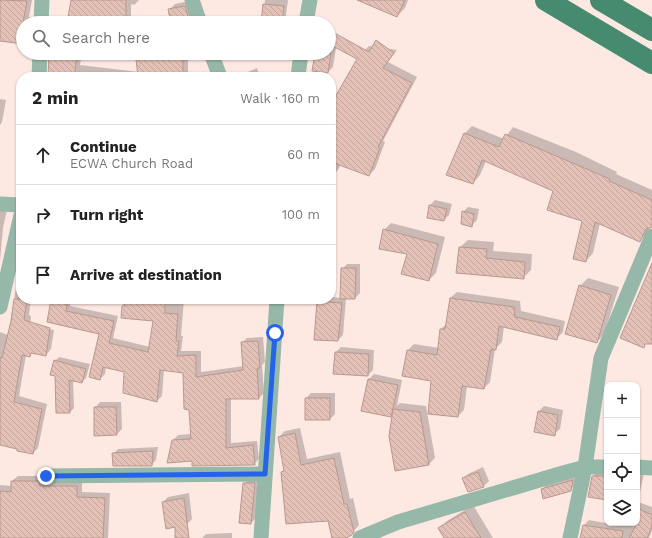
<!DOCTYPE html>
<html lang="en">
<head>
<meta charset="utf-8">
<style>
	body { margin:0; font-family:"Work Sans",sans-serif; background:#f6f6f6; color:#222 }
	.controls { position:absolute; right:12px; bottom:12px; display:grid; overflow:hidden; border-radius:8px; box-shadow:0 1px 3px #0004 }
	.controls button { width:36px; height:36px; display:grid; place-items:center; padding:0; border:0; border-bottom:1px solid #e0e0e0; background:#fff; color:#222; font:20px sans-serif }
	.stop { position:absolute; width:12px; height:12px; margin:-9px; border:3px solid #2563eb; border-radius:50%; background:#fff }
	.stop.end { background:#2563eb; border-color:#fff; box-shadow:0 1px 4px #0008 }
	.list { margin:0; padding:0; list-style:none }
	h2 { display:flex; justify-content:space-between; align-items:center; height:52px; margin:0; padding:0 16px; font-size:17px }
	h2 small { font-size:13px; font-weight:400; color:#767676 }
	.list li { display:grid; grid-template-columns:26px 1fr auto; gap:12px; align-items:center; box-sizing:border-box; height:60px; padding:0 16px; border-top:1px solid #e0e0e0 }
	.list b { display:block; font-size:15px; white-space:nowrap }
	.list p { margin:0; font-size:13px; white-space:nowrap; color:#767676 }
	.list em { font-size:13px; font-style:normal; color:#767676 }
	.icon { flex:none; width:22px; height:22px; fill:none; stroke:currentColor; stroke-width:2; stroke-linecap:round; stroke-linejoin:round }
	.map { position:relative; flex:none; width:652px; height:538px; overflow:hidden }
	.search { position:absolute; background:#fff; box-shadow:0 1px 3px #0004; left:16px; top:16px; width:320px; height:44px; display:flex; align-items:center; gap:10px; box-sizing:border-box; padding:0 14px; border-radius:22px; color:#767676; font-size:15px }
	.panel { position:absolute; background:#fff; box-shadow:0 1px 3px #0004; left:16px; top:72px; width:320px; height:232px; border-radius:16px }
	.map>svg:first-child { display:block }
	.shadow { fill:#0003 }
	.building { fill:url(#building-back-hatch); stroke:#b9998f }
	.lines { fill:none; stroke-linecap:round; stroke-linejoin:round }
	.minor { stroke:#96b8a9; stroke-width:15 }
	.primary { stroke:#468a70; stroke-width:22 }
	.route { stroke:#2563eb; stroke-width:5 }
</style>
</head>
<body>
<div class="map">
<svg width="652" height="538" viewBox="0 0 652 538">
	<defs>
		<pattern id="building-back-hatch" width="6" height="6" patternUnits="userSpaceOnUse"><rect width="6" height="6" fill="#e3c1b7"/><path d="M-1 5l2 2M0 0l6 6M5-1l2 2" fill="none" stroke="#c2a59c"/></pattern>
	</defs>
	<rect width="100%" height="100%" fill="#fde8e2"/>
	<path class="shadow" d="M 0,0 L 32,0 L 29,17 L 32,17 L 32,23 L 23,23 L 23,43 L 0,40 Z
		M 74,0 L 139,0 L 134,5 L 131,4 L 131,16 L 125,21 L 68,23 L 72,3 Z
		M 265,0 L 288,0 L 285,23 L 262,23 Z
		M 359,0 L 408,0 L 405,8 L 397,16 Z
		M 190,1 L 195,23 L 172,23 L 169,10 L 175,4 Z
		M 329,41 L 337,42 L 333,67 L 328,72 L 316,53 L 329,53 Z
		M 369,46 L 397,50 L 388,62 L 417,77 L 383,141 L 385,142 L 375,169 L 369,175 L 341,164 L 338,170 L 332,176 L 331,176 L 331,106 L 363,52 Z
		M 50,53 L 82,53 L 80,65 L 139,72 L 138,53 L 188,53 L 188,75 L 201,76 L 201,77 L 49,77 Z
		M 257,68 L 260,77 L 240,77 L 243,74 Z
		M 0,99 L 6,100 L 2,122 L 0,125 Z
		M 472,126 L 504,139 L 513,127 L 576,152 L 617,172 L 616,174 L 652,190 L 652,224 L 647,233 L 639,241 L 600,223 L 593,253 L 586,261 L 583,221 L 555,190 L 486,161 L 480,175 L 473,183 L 448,175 L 465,133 Z
		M 435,200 L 452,204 L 449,215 L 444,220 L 430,205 Z
		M 468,207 L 479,209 L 477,220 L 472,225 L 463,212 Z
		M 0,208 L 7,210 L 3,228 L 0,261 Z
		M 391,223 L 445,237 L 436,273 L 429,280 L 408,253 L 384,230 Z
		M 468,240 L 494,242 L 493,251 L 532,254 L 531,270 L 523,278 L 460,247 Z
		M 347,264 L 360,264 L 360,293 L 355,298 L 346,298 L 343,335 L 338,340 L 318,302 L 321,299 L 331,299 L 331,297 L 341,298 L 342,269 Z
		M 21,268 L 21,299 L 31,299 L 29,315 L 31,316 L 30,326 L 54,330 L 51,349 L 46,355 L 33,352 L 29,356 L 26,355 L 19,396 L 47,404 L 38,448 L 33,453 L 0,444 L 0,332 L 8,335 L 19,270 Z
		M 588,278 L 619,287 L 604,334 L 597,342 L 580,286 Z
		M 457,292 L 520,301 L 521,311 L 565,321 L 563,332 L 556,339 L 504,326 L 502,342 L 495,349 L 490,382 L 484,388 L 467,386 L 464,410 L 458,416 L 432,380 L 408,350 L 414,344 L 439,348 L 441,329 L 447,323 L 450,298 Z
		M 52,299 L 72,299 L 70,306 L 118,316 L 113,338 L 150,347 L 154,320 L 123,307 L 125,304 L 125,299 L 184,299 L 181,336 L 183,336 L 181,351 L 201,351 L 201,372 L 244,366 L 242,343 L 247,338 L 263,337 L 265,362 L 262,365 L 264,393 L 259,398 L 231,398 L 231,443 L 257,441 L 259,459 L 254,464 L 193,460 L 173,440 L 178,435 L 192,434 L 184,372 L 164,369 L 162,396 L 157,401 L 125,371 L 106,367 L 105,374 L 100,379 L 100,333 L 48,321 Z
		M 341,347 L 374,350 L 373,370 L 368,375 L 336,352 Z
		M 59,357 L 90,364 L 86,378 L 82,382 L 73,380 L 74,408 L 70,412 L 55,361 Z
		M 374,374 L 402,380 L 397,406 L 400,403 L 426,406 L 435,458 L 429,464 L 393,414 L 391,416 L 369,379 Z
		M 311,393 L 335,393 L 335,414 L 330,419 L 306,419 L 306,398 Z
		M 100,402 L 121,402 L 122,429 L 117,434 L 95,408 Z
		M 544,406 L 563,410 L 560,429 L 554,434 L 539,411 Z
		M 300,428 L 307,459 L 340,452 L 350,499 L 353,498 L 359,525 L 351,534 L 343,538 L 333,538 L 329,520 L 282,472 L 285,469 L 279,437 L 285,431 Z
		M 158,447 L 156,460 L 151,465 L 113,454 L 118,449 Z
		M 483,467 L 489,481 L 484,486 L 469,491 L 463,479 L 468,474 Z
		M 598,471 L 607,471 L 607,499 L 593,476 Z
		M 637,471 L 644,473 L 638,502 L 652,507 L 652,531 L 649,538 L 581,538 L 584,525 L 589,520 L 611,524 L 637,523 Z
		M 578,475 L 576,484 L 570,490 L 542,489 L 547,484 Z
		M 18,476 L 45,476 L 82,481 L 82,492 L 110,493 L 108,538 L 0,538 L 0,485 L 12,486 L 12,481 Z
		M 250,478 L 260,478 L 256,518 L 251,523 L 244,484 Z
		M 189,493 L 192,519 L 187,524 L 163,502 L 168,497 Z
		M 473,505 L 493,538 L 445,538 L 439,528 L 447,521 Z
		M 232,533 L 232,538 L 202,538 L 206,534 Z"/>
	<path class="building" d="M 0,0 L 27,1 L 23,23 L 23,44 L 0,41 Z
		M 71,0 L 126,0 L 126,22 L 67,23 Z
		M 357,0 L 405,0 L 397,17 Z
		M 263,4 L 284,6 L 282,23 L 261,23 Z
		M 185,6 L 190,23 L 171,23 L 168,9 Z
		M 329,30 L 369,52 L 376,40 L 394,53 L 383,68 L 412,83 L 378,147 L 380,148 L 369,176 L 331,162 L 331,104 L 357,59 L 329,44 Z
		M 49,53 L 77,57 L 74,77 L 48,77 Z
		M 138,53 L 183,53 L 183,74 L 177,74 L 177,77 L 138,77 L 136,59 L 138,59 Z
		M 315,53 L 331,53 L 328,73 L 312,71 Z
		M 464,133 L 499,147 L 505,134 L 610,179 L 609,181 L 652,200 L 652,227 L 646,229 L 640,242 L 595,222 L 586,262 L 573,259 L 582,221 L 547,210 L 553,191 L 482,160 L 473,184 L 446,175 Z
		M 429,205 L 447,209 L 444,221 L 427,218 Z
		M 462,211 L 474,214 L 472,227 L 461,224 Z
		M 383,229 L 438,244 L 429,281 L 401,274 L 407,254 L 379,249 Z
		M 459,247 L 487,249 L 486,258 L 525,262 L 524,279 L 456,273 Z
		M 652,263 L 652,344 L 645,344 L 644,348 L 620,338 Z
		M 341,268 L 356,268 L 355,299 L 340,299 Z
		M 579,285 L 611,295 L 597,343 L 565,334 Z
		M 450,298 L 514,307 L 515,317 L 560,327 L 557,340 L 499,326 L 496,350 L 491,349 L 484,389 L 462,386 L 458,417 L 428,414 L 431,381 L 402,376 L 407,350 L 437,355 L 440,329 L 445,329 Z
		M 14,299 L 27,299 L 24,320 L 50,328 L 46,356 L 31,353 L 30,357 L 22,355 L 14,402 L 42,409 L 33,454 L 17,451 L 17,449 L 0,445 L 0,358 L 2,358 L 11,321 Z
		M 51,299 L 68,299 L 66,311 L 114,321 L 109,343 L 148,352 L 153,321 L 121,318 L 122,306 L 124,306 L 124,299 L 165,299 L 165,313 L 178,314 L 176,341 L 179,341 L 177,356 L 196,355 L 196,377 L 243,370 L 241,342 L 258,341 L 260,368 L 257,368 L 259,399 L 226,399 L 226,448 L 253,445 L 255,465 L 192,466 L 192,461 L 167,463 L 172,440 L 191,439 L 189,410 L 184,409 L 183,373 L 160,370 L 157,402 L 123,393 L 124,372 L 103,367 L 100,380 L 89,377 L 99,334 L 47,322 Z
		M 317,301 L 342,303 L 338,341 L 314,340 Z
		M 335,352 L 369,354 L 368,376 L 333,374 Z
		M 54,360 L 86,369 L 82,383 L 69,380 L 70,413 L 56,413 L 55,376 L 50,375 Z
		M 368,379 L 398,385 L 391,417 L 361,411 Z
		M 305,398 L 330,398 L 330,420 L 305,420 Z
		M 94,407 L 116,407 L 117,435 L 94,436 Z
		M 393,409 L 420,412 L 429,465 L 395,471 L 389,436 Z
		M 538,411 L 558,415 L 555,436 L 534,432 Z
		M 295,433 L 301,465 L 334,458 L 344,504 L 347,504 L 354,532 L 352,535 L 346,538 L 332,538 L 328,521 L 286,524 L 281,472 L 284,471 L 278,437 Z
		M 153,451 L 152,466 L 113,466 L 112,453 Z
		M 478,472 L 484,487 L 468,492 L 462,478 Z
		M 592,476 L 607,476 L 607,500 L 588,497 Z
		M 573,480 L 571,491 L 543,499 L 541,489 Z
		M 11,481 L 39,481 L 40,486 L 77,486 L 77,497 L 105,498 L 103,538 L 0,538 L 0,491 L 11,492 Z
		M 243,483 L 255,483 L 251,524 L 239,523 Z
		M 184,498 L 189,538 L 175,538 L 175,527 L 166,529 L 162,502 Z
		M 637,508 L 652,515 L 652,526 L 647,538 L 629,538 L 637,523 Z
		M 465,512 L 481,538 L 444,538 L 438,528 Z
		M 583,525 L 623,531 L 622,538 L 580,538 Z"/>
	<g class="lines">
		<path class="minor" d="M 192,0 L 200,23
			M 41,23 L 42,0
			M 306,23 L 310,0
			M 211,53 L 220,77
			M 39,77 L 40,53
			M 298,77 L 301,53
			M 0,204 L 21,205
			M 0,307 L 21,215
			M 637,467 L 652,468
			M 46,476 L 265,474
			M 261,538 L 277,299
			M 360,538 L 398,522 L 563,473 L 585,467 L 607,467
			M 570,538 L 585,467 L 601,358 L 652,236"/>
		<path class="primary" d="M 546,0 L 652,63
			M 601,0 L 652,30"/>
	</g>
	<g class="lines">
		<path class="route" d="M 46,476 L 265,474 L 275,333"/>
	</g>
</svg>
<div class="controls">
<button>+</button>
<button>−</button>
<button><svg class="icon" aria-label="locate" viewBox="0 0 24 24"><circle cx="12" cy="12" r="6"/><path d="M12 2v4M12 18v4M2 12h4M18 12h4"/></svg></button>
<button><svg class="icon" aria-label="layers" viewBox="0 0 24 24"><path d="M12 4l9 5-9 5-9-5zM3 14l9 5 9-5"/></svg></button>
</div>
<div class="stop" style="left:275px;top:333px"></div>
<div class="stop end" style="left:46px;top:476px"></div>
<div class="search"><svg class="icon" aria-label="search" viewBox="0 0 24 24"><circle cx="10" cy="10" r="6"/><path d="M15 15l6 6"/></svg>Search here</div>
<section class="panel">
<h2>2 min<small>Walk · 160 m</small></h2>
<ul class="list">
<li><svg class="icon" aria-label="ahead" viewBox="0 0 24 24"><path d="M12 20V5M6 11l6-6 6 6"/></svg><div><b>Continue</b><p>ECWA Church Road</p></div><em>60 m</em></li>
<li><svg class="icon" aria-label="right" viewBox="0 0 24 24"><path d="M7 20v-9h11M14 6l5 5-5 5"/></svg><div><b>Turn right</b></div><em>100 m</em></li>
<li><svg class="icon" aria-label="arrive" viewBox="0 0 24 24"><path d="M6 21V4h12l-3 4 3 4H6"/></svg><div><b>Arrive at destination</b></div></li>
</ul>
</section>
</div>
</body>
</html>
